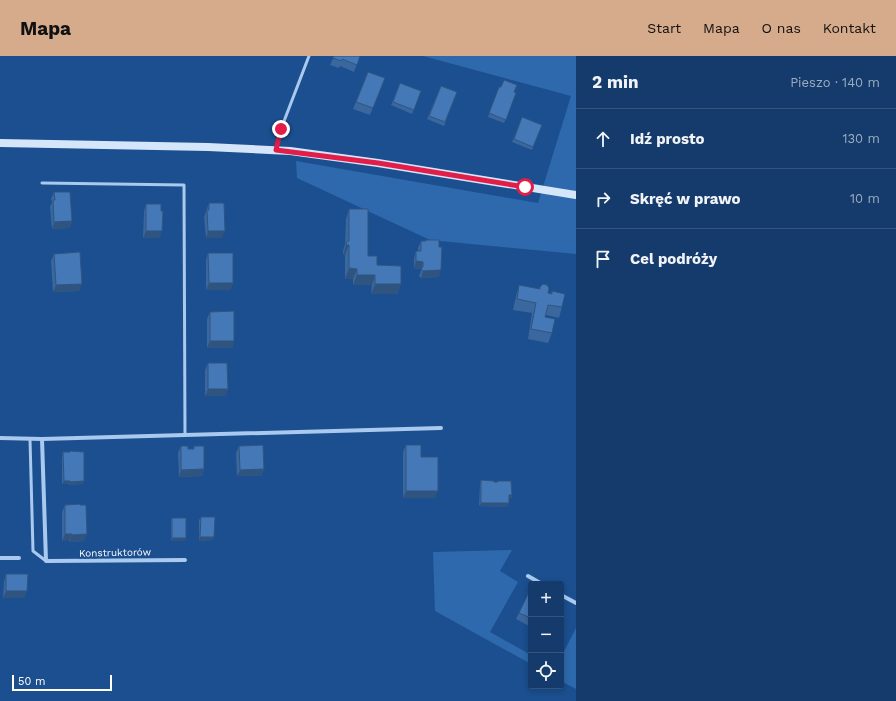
<!DOCTYPE html>
<html lang="pl">
<head>
<meta charset="utf-8">
<style>
	body { margin:0; font-family:"Work Sans",sans-serif; background:#1d4271; color:#f1f3f6 }
	.controls { position:absolute; right:12px; bottom:12px; display:grid; overflow:hidden; border-radius:4px; box-shadow:0 2px 6px #0003 }
	.controls button { width:36px; height:36px; display:grid; place-items:center; padding:0; border:0; border-bottom:1px solid #33557e; background:#143b6b; color:#f1f3f6; font:20px sans-serif }
	.scale { position:absolute; left:12px; bottom:10px; width:100px; box-sizing:border-box; padding-left:4px; border:2px solid #fff; border-top:0; font-size:11px; line-height:14px; white-space:nowrap; color:#fff; -webkit-text-stroke:3px #1b4f8f; paint-order:stroke }
	.stop { position:absolute; width:12px; height:12px; margin:-9px; border:3px solid #e11d48; border-radius:50%; background:#fff }
	.stop.end { background:#e11d48; border-color:#fff; box-shadow:0 1px 4px #0008 }
	.list { margin:0; padding:0; list-style:none }
	h2 { display:flex; justify-content:space-between; align-items:center; height:52px; margin:0; padding:0 16px; font-size:17px }
	h2 small { font-size:13px; font-weight:400; color:#9dadc1 }
	.list li { display:grid; grid-template-columns:26px 1fr auto; gap:12px; align-items:center; box-sizing:border-box; height:60px; padding:0 16px; border-top:1px solid #33557e }
	.list b { display:block; font-size:15px; white-space:nowrap }
	.list em { font-size:13px; font-style:normal; color:#9dadc1 }
	.icon { flex:none; width:22px; height:22px; fill:none; stroke:currentColor; stroke-width:2; stroke-linecap:round; stroke-linejoin:round }
	.map { position:relative; flex:none; width:576px; height:645px; overflow:hidden }
	header { display:flex; align-items:center; gap:24px; box-sizing:border-box; height:56px; padding:0 20px; background:#d6ab8b; color:#111 }
	header strong { font-size:19px }
	nav { display:flex; gap:22px; margin-inline-start:auto; font-size:14px }
	main { display:flex }
	aside { flex:1; background:#143b6b }
	.map>svg:first-child { display:block }
	.green { fill:#2e69ad }
	.lines { fill:none; stroke-linecap:round; stroke-linejoin:round }
	.service { stroke:#a9c9ee; stroke-width:3 }
	.minor { stroke:#a9c9ee; stroke-width:4 }
	.secondary { stroke:#d6e6fa; stroke-width:8 }
	.wall { fill:#3a679d }
	.shaded-wall { fill:#305480 }
	.building { fill:#4478b7; stroke:#305480 }
	.route { stroke:#e11d48; stroke-width:5 }
	.labels { text-anchor:middle; stroke-width:4; stroke-linejoin:round; paint-order:stroke }
	.street-label { font-size:10px; fill:#fff; stroke:#1b4f8f }
</style>
</head>
<body>
<header>
<strong>Mapa</strong>
<nav><a>Start</a><a>Mapa</a><a>O nas</a><a>Kontakt</a></nav>
</header>
<main>
<div class="map">
<svg width="576" height="645" viewBox="0 0 576 645">
	<rect width="100%" height="100%" fill="#1b4f8f"/>
	<path class="green" d="M 423,0 L 576,0 L 576,198 L 430,184 L 297,122 L 296,105 L 538,147 L 571,40 Z
		M 512,494 L 500,515 L 518,526 L 490,576 L 531,599 L 531,608 L 435,555 L 433,496 Z
		M 576,572 L 576,633 L 561,625 L 561,601 Z"/>
	<g class="lines">
		<path class="service" d="M 276,94 L 281,73 L 309,0
			M 42,127 L 184,129 L 185,379
			M 30,383 L 33,495 L 46,505"/>
		<path class="minor" d="M 0,382 L 42,383 L 441,372
			M 42,383 L 46,505 L 185,504
			M 0,502 L 19,502
			M 528,520 L 542,528
			M 561,539 L 576,547"/>
		<path class="secondary" d="M 0,87 L 208,91 L 290,95 L 378,107 L 576,139"/>
	</g>
	<path class="wall" d="M 334,0 L 360,0 L 354,16 L 340,10 L 339,12 L 330,9 Z
		M 368,16 L 382,29 L 370,59 L 353,53 Z
		M 400,27 L 421,35 L 412,58 L 391,49 Z
		M 441,30 L 457,36 L 444,70 L 427,63 Z
		M 499,31 L 516,37 L 504,67 L 488,61 Z
		M 522,61 L 542,69 L 532,94 L 512,86 Z
		M 54,136 L 72,165 L 70,172 L 52,173 L 50,151 L 52,146 L 51,143 Z
		M 209,147 L 222,182 L 206,182 L 204,161 Z
		M 146,148 L 160,182 L 143,182 L 144,155 Z
		M 349,153 L 368,200 L 377,209 L 401,228 L 397,238 L 371,238 L 372,229 L 353,229 L 353,223 L 345,223 L 345,199 L 343,199 L 343,195 L 345,188 L 346,163 Z
		M 421,185 L 439,221 L 421,222 L 419,220 L 421,215 L 421,213 L 414,212 L 414,202 L 416,195 L 418,195 L 418,192 Z
		M 208,197 L 233,227 L 230,234 L 206,234 L 206,204 Z
		M 54,198 L 80,235 L 53,236 L 51,205 Z
		M 519,229 L 539,233 L 540,231 L 548,237 L 551,238 L 552,235 L 562,251 L 559,262 L 546,259 L 545,261 L 552,277 L 548,287 L 528,283 L 532,257 L 513,254 L 516,240 Z
		M 210,256 L 234,285 L 232,292 L 207,292 L 207,263 Z
		M 208,307 L 228,333 L 225,340 L 205,340 L 205,314 Z
		M 406,389 L 421,401 L 435,442 L 403,442 L 403,396 Z
		M 181,390 L 188,393 L 193,393 L 194,390 L 204,413 L 202,420 L 179,421 L 178,397 Z
		M 239,390 L 264,413 L 261,420 L 237,420 L 236,397 Z
		M 70,395 L 83,428 L 69,429 L 69,428 L 62,428 L 62,400 L 63,396 L 70,396 Z
		M 481,424 L 494,426 L 497,426 L 498,425 L 512,439 L 511,443 L 509,443 L 507,451 L 479,450 L 480,428 Z
		M 65,449 L 84,485 L 69,486 L 69,485 L 62,485 L 62,456 Z
		M 201,461 L 213,484 L 199,485 L 199,464 Z
		M 172,462 L 185,485 L 171,485 L 171,465 Z
		M 6,518 L 25,542 L 3,542 L 4,525 Z
		M 531,539 L 531,571 L 516,563 L 519,557 Z"/>
	<path class="shaded-wall" d="M 72,165 L 70,172 L 52,173 L 54,166 Z
		M 146,175 L 162,175 L 160,182 L 143,182 Z
		M 208,175 L 225,175 L 222,182 L 206,182 Z
		M 346,189 L 349,189 L 345,199 L 343,199 Z
		M 416,205 L 423,206 L 421,213 L 414,212 Z
		M 349,212 L 357,213 L 353,223 L 345,223 Z
		M 441,214 L 439,221 L 421,222 L 423,215 Z
		M 357,219 L 375,219 L 372,229 L 353,229 Z
		M 209,227 L 233,227 L 230,234 L 206,234 Z
		M 82,228 L 80,235 L 53,236 L 56,229 Z
		M 375,228 L 401,228 L 397,238 L 371,238 Z
		M 210,285 L 234,285 L 232,292 L 207,292 Z
		M 208,333 L 228,333 L 225,340 L 205,340 Z
		M 204,413 L 202,420 L 179,421 L 181,414 Z
		M 264,413 L 261,420 L 237,420 L 240,414 Z
		M 64,425 L 70,425 L 69,428 L 62,428 Z
		M 84,425 L 83,428 L 69,429 L 70,426 Z
		M 406,435 L 438,435 L 435,442 L 403,442 Z
		M 509,439 L 512,439 L 511,443 L 508,443 Z
		M 481,447 L 509,447 L 507,451 L 479,450 Z
		M 65,478 L 72,478 L 69,485 L 62,485 Z
		M 87,478 L 84,485 L 69,486 L 72,479 Z
		M 200,481 L 214,481 L 213,484 L 199,485 Z
		M 172,482 L 186,482 L 185,485 L 171,485 Z
		M 6,535 L 27,535 L 25,542 L 3,542 Z"/>
	<path class="building" d="M 334,0 L 360,0 L 357,9 L 342,3 L 341,5 L 333,2 Z
		M 368,16 L 385,22 L 373,52 L 356,46 Z
		M 504,24 L 517,29 L 514,36 L 516,37 L 506,64 L 489,57 L 499,31 L 501,31 Z
		M 400,27 L 421,35 L 414,54 L 393,46 Z
		M 441,30 L 457,36 L 445,66 L 429,60 Z
		M 522,61 L 542,69 L 533,91 L 514,83 Z
		M 54,136 L 70,136 L 72,165 L 54,166 L 53,144 L 55,144 Z
		M 209,147 L 224,147 L 225,175 L 208,175 L 207,154 L 209,154 Z
		M 146,148 L 161,148 L 161,155 L 163,155 L 162,175 L 146,175 Z
		M 349,153 L 368,153 L 368,200 L 377,200 L 377,209 L 401,210 L 401,228 L 375,228 L 375,219 L 357,219 L 357,213 L 349,212 L 349,189 L 346,189 L 347,185 L 349,185 Z
		M 426,184 L 439,184 L 439,191 L 442,191 L 441,214 L 423,215 L 421,213 L 423,211 L 423,206 L 416,205 L 416,195 L 421,195 L 421,185 L 426,185 Z
		M 80,196 L 82,228 L 56,229 L 54,198 Z
		M 208,197 L 233,197 L 233,227 L 209,227 Z
		M 543,228 L 547,229 L 549,232 L 548,237 L 552,238 L 552,235 L 565,238 L 562,251 L 548,249 L 545,261 L 555,263 L 552,277 L 531,273 L 536,247 L 517,243 L 519,229 L 540,233 L 540,231 Z
		M 234,255 L 234,285 L 210,285 L 210,256 Z
		M 208,307 L 227,307 L 228,333 L 208,333 Z
		M 263,389 L 264,413 L 240,414 L 239,390 Z
		M 406,389 L 421,389 L 421,401 L 438,401 L 438,435 L 406,435 Z
		M 181,390 L 188,390 L 188,393 L 194,393 L 194,390 L 204,390 L 204,413 L 181,414 Z
		M 70,395 L 84,396 L 84,425 L 70,426 L 70,425 L 64,425 L 63,396 L 70,396 Z
		M 481,424 L 494,425 L 494,426 L 498,426 L 498,425 L 511,425 L 512,439 L 509,439 L 509,447 L 481,447 Z
		M 80,448 L 80,449 L 86,449 L 87,478 L 72,479 L 72,478 L 65,478 L 65,449 Z
		M 201,461 L 215,461 L 214,481 L 200,481 Z
		M 172,462 L 186,462 L 186,482 L 172,482 Z
		M 6,518 L 28,518 L 27,535 L 6,535 Z
		M 528,538 L 531,539 L 531,562 L 519,557 Z"/>
	<g class="lines">
		<path class="route" d="M 281,73 L 276,94 L 378,107 L 525,131"/>
	</g>
	<g class="labels">
		<g class="street-label">
			<text transform="translate(115 496) rotate(-1)" y="4">Konstruktorów</text>
		</g>
	</g>
</svg>
<div class="controls">
<button>+</button>
<button>−</button>
<button><svg class="icon" aria-label="locate" viewBox="0 0 24 24"><circle cx="12" cy="12" r="6"/><path d="M12 2v4M12 18v4M2 12h4M18 12h4"/></svg></button>
</div>
<div class="scale">50 m</div>
<div class="stop" style="left:525px;top:131px"></div>
<div class="stop end" style="left:281px;top:73px"></div>
</div>
<aside>
<h2>2 min<small>Pieszo · 140 m</small></h2>
<ul class="list">
<li><svg class="icon" aria-label="ahead" viewBox="0 0 24 24"><path d="M12 20V5M6 11l6-6 6 6"/></svg><div><b>Idź prosto</b></div><em>130 m</em></li>
<li><svg class="icon" aria-label="right" viewBox="0 0 24 24"><path d="M7 20v-9h11M14 6l5 5-5 5"/></svg><div><b>Skręć w prawo</b></div><em>10 m</em></li>
<li><svg class="icon" aria-label="arrive" viewBox="0 0 24 24"><path d="M6 21V4h12l-3 4 3 4H6"/></svg><div><b>Cel podróży</b></div></li>
</ul>
</aside>
</main>
</body>
</html>
